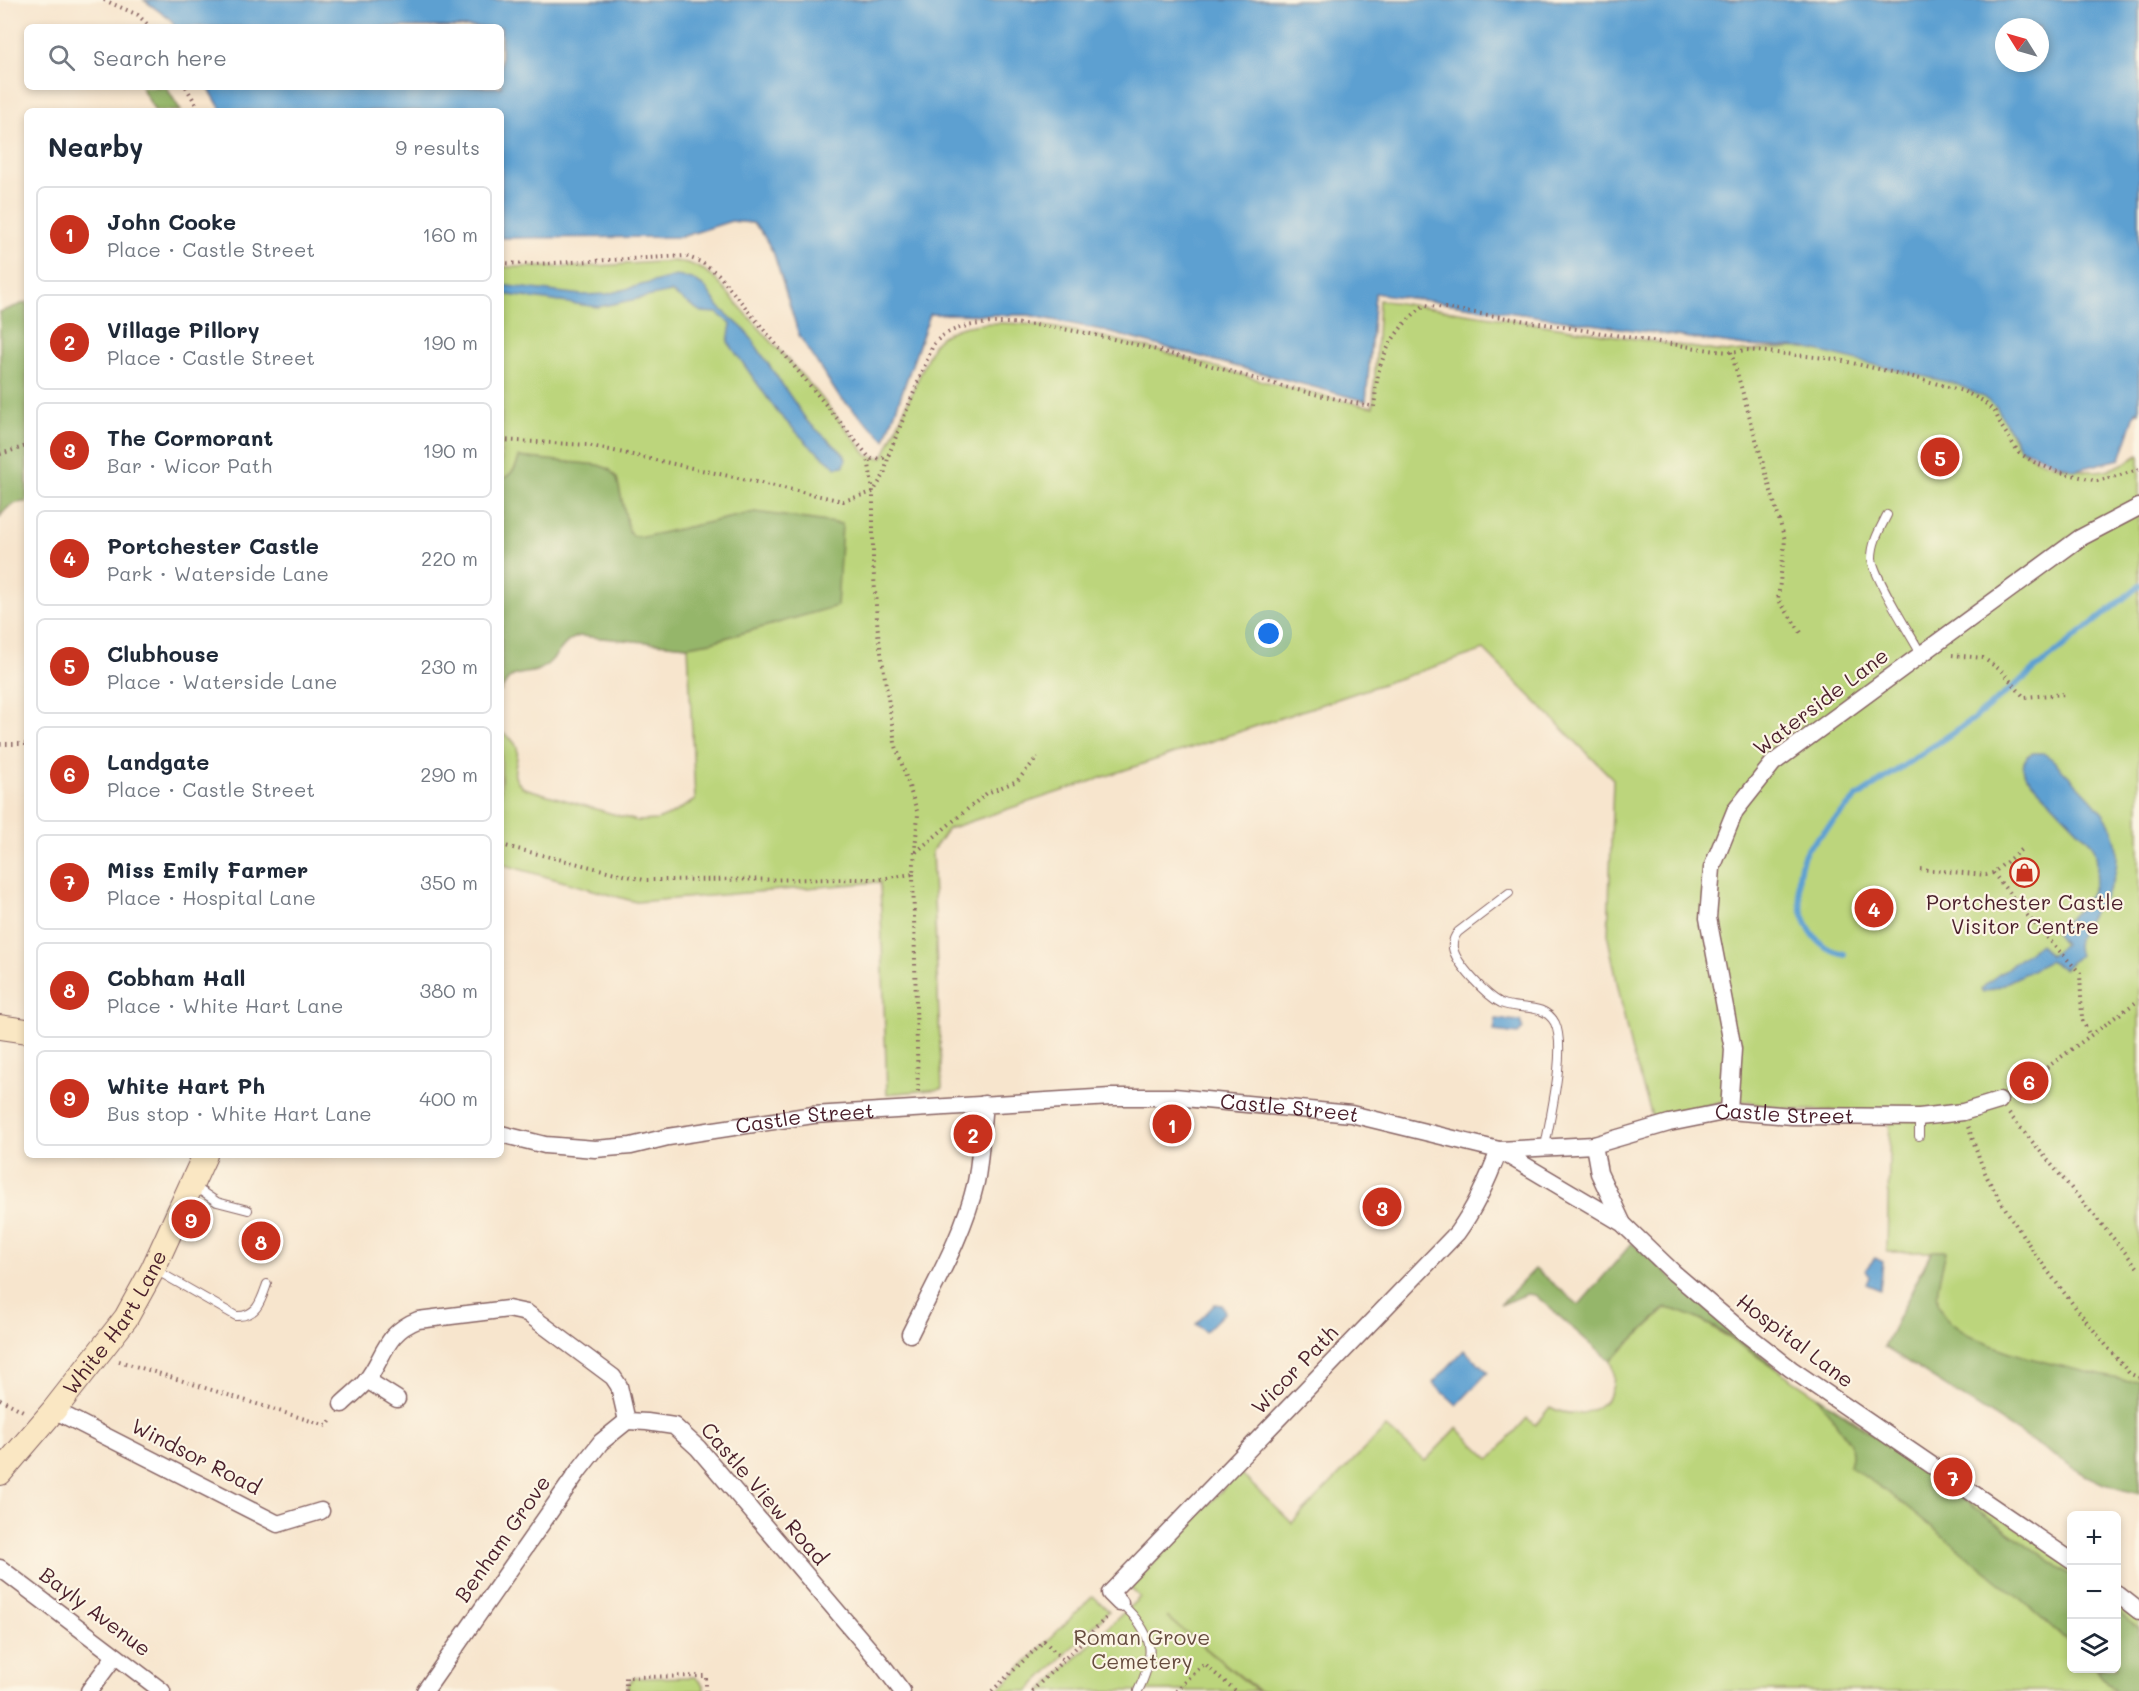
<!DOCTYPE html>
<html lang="en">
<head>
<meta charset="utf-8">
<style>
	body { margin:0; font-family:Mali,sans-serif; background:#f6f6f7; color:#1f2937 }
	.controls { position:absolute; right:18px; bottom:18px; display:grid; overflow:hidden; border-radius:9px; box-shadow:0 3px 9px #0003 }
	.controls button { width:54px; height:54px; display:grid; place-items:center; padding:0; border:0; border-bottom:2px solid #e0e1e3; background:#fff; color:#1f2937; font:30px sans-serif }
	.compass { position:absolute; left:1995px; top:18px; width:54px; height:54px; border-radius:50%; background:#fff; box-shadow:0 3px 9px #0003; rotate:307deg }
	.you { position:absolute; left:1269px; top:634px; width:21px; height:21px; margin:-15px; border:4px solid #fff; border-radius:50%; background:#1a73e8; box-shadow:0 0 0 9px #1a73e833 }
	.badge { display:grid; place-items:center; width:39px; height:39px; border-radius:50%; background:#c8321e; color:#fff; font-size:20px; font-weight:700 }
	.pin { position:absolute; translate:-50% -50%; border:3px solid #fff; box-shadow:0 2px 6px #0006 }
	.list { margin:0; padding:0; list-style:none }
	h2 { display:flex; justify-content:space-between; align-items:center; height:78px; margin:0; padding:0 24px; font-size:26px }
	h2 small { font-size:20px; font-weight:400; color:#747a83 }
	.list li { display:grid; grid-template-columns:39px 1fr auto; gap:18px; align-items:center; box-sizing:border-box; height:96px; margin:0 12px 12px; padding:0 12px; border:2px solid #e0e1e3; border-radius:9px }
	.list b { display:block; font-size:22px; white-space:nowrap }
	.list p { margin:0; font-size:20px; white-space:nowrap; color:#747a83 }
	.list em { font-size:20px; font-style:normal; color:#747a83 }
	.icon { flex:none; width:33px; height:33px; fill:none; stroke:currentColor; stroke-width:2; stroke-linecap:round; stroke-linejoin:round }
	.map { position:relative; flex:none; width:2139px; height:1691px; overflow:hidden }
	.search { position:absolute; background:#fff; box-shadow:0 3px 9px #0003; left:24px; top:24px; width:480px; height:66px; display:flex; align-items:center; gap:15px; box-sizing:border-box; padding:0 21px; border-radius:9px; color:#747a83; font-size:22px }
	.panel { position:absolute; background:#fff; box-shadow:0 3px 9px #0003; left:24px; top:108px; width:480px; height:1050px; border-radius:9px }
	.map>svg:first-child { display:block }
	.green { fill:#bcd57b; stroke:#837a53; stroke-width:1.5; fill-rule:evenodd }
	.forest { fill:#95b66b; stroke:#706a4b; stroke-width:1.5 }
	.water { fill:#5da0d1; stroke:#54607e; stroke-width:1.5; fill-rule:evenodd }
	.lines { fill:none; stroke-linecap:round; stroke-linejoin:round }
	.stream { stroke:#5da0d1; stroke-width:6 }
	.lane-casing { stroke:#876464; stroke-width:10 }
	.street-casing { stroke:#876464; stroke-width:19 }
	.secondary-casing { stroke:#876464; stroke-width:26 }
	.path { stroke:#876464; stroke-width:4; stroke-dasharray:1.5 4.5; stroke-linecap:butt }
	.lane { stroke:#fff; stroke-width:8 }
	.street { stroke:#fff; stroke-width:16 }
	.secondary { stroke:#fae7c3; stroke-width:24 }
	.labels { text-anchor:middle; stroke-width:4.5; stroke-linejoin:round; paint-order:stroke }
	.street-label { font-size:21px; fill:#4a1f2b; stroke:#fcf5e5 }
	.poi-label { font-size:21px; fill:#4a1f2b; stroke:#fcf5e5 }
	.park-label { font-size:21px; fill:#664c3f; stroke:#fcf5e5 }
</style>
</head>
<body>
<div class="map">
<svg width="2139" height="1691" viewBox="0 0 2139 1691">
	<rect width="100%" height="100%" fill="#fcf5e5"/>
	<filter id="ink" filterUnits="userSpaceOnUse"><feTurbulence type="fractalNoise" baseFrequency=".0167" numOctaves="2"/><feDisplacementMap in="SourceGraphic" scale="12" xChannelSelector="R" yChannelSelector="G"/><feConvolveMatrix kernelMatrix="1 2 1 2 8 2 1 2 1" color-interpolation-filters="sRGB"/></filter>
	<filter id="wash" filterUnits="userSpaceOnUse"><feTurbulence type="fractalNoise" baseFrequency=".008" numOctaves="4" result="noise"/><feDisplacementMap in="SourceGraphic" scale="24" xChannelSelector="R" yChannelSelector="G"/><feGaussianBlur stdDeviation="1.35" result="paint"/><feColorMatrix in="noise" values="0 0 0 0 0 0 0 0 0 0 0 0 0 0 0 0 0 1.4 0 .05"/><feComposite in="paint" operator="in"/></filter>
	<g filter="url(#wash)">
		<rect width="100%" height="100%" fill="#f7e5cd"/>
		<path class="green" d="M 144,0 L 2139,0 L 2139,412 L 2004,419 C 2009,428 2013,441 2020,448 C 2037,464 2082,474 2105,470 C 2118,468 2128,461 2139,455 L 2139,1491 L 1884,1347 L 1931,1252 L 1887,1252 L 1890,1112 L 1793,1110 L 1731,1099 L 1653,1120 L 1630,1045 L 1608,938 L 1613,779 L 1484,650 L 948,829 L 932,851 L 942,1089 L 887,1094 L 880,882 L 636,902 L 501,864 L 501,732 C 538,752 498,769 524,788 L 637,821 L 657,820 L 672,814 L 695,800 L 688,646 L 521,625 L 501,661 L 501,267 L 582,267 L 673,261 L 688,263 L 704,270 L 715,279 L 816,391 L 868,456 L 883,458 L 933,345 C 976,287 1189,360 1249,377 C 1290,389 1332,398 1373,407 L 1379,300 L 1716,351 L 1731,352 L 1790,348 L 1746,346 L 1375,293 L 1366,401 L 1097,329 L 1029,315 L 930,314 L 885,440 L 838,395 L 799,335 L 774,254 L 761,231 L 753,223 L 731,221 L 681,237 L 598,237 L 501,111 L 222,111 L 208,87 L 501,87 L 501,27 L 175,27 L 171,20 ZM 2004,27 L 2040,27 L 2040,63 L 2004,63 ZM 840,539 L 836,606 L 711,642 L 694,644 Z
			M 1667,1308 L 1682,1311 L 1711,1326 L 2071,1563 L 2072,1668 L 2116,1668 L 2117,1594 L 2139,1613 L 2139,1691 L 1259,1691 L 1167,1617 L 1257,1691 L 1041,1691 L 1140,1597 L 1130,1588 L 1239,1472 L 1292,1523 L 1386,1427 L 1425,1461 L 1457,1428 L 1490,1459 L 1527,1418 L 1535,1425 L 1550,1407 C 1584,1426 1626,1402 1610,1361 Z
			M 1093,1596 L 1109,1611 L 1028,1691 L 997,1691 Z
			M 695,1677 L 704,1686 L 704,1691 L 628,1691 L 628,1684 L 634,1678 Z"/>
		<path class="forest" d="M 141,87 L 166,87 L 181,111 L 155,111 Z
			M 27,302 L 27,502 C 14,502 7,506 0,517 L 0,312 Z
			M 519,457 L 598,465 L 609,469 L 617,478 L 629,531 L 633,536 L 643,537 L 755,512 L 842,524 L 837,606 L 711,642 L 688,646 L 580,636 C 562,640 558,658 544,667 C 526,679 512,665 501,692 L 501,480 C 512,474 516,469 519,457 Z
			M 1632,1243 L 1781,1372 C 1746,1349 1709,1317 1666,1308 L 1610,1361 L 1535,1295 L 1527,1294 L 1500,1305 L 1535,1269 L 1579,1305 Z
			M 1932,1251 L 1946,1251 C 1943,1267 1934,1290 1939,1306 C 1953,1349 2085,1371 2127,1381 L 2139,1380 L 2139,1494 L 2104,1484 L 2085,1475 L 1884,1347 Z
			M 1816,1395 L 2071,1576 L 2071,1644 L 2016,1595 L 1896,1498 L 1849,1466 L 1851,1456 L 1850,1443 Z
			M 2117,1611 L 2139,1628 L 2139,1691 L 2115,1691 L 2096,1669 L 2116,1668 Z"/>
		<path class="water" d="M 144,0 L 2139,0 L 2139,412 L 2136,411 L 2120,459 L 2074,470 L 2020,448 L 1997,408 L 1983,397 L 1956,384 L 1804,348 L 1746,346 L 1375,293 L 1366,401 L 1097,329 L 1029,315 L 930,314 L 885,440 L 838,395 L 799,335 L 774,254 L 761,231 L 753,223 L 731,221 L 681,237 L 501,238 L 501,111 L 222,111 L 208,87 L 501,87 L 501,27 L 175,27 L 171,20 ZM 2004,27 L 2040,27 L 2040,63 L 2004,63 Z
			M 676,276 L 692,279 L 706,288 L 719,307 L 746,331 L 807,421 L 844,454 L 846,459 L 844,466 L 836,467 L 809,445 L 778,413 L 728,342 L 731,324 L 717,313 L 701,312 L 671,292 L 598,307 L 501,294 L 501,285 L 582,295 L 607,294 Z
			M 2033,753 L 2043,753 L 2052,759 C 2069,777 2103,807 2112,829 C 2119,846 2119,870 2110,887 C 2101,906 2069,934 2079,955 L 2064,969 L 2049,961 L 2000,986 L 1983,992 L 1981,990 L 1987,983 L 2040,944 L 2050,956 L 2064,944 L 2054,931 C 2076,913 2097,898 2097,867 C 2097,859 2096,851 2092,844 L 2025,775 C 2021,765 2023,758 2033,753 Z
			M 1496,1019 L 1520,1021 L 1523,1029 L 1518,1034 L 1494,1031 Z
			M 1875,1258 L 1883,1262 L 1880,1290 L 1866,1284 L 1869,1277 L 1866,1269 Z
			M 1215,1304 L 1222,1305 L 1225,1312 L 1205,1332 L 1196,1324 Z
			M 1464,1350 L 1488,1372 L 1457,1405 L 1433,1383 Z"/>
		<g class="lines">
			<path class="stream" d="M 1844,954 C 1838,952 1828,950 1823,945 C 1797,923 1792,877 1807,849 L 1857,797 L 1972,720 L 2139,586"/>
		</g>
	</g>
	<g filter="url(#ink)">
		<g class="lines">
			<defs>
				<path id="lane" d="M 1887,515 C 1880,529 1872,542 1872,558 C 1873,576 1911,635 1921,654
					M 1509,893 L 1458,932 C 1454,937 1452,941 1453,948 C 1456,964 1487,996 1501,1003 C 1519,1011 1544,1002 1555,1023 C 1567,1049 1550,1117 1545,1147
					M 1919,1136 L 1919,1117
					M 192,1185 L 217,1202 L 248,1210
					M 154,1269 L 236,1316 C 257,1317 261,1301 267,1284
					M 1127,1609 C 1155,1637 1155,1656 1138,1691"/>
				<g id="street">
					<path d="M 1729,1111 L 1733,1049 L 1708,918 L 1712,868 L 1735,811 L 1773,763 L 2080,538 L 2139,507"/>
					<path id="s1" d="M 501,1134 L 545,1145 L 595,1149 L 631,1146 L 668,1137 L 813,1115 L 1111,1097 L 1174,1097 L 1351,1114 L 1499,1150 L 1594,1145 L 1669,1123 L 1729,1111 L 1792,1116 L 1919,1117 L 1963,1112 L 1999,1101"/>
					<path d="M 1594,1145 L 1599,1173 L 1622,1222"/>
					<path d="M 910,1334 C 934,1285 964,1235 976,1182 C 981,1157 981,1130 984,1104"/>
					<path d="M 367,1380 L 397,1399"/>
					<path d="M 342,1404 C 350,1396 360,1389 366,1381 C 385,1357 384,1333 418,1320 L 508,1309 L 527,1313 L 613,1377 L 619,1386 L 627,1421"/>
					<path d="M 54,1410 L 278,1524 L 321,1511"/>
					<path d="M 627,1421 L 647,1422 L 674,1426 L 698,1448 L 880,1662 L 902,1691"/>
					<path d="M 0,1568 L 162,1691"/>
					<path d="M 2116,1593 L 2139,1611"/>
					<path d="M 1120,1603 L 1110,1593 L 1457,1233 C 1476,1207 1488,1180 1499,1150 L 1622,1223 L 1674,1273 L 1736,1326 L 1791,1369 L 2072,1561"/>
					<path d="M 89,1691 L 115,1656"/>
					<path d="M 425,1691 L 579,1470 L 601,1442 L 627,1421"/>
				</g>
				<g id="secondary">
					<path d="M 0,1027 L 27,1031"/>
					<path id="s2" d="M 0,1473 L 54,1410 L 126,1318 L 153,1269 L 205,1155"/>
				</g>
			</defs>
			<use href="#lane" class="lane-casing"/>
			<use href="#street" class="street-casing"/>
			<use href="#secondary" class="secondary-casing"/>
			<path class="path" d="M 104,0 L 138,15 L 150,27
				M 186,87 L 200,111
				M 501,263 L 534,264 L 685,256 L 701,262 L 718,274 L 868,456 L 872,459 L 883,458 L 889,454 L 933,345 C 976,287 1189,360 1249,377 C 1290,389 1332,398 1374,407 C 1376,393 1376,375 1382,361 C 1390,339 1406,319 1425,305 L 1716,351 L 1731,352 L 1747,350 L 1835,359 L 1913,377 L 1963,391 L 1983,401 L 1995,412 L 2002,427 L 2019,453 L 2034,462 L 2056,471 L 2097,481 L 2139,470
				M 1731,352 L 1785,540 L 1778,599 L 1802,634
				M 501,440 L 587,445 L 843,501 L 873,492 L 884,475 L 889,454
				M 0,454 L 27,446
				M 1952,655 L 1983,658 L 2002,671 L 2024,697 L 2066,694
				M 0,744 L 27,744
				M 501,845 L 644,880 L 880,879 L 913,874 L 918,814 L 895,743 L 878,633 L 873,563 L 873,492 L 868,457
				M 916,852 L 987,793 L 1017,781 L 1038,757
				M 1920,869 L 1986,875 L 1993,873 L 2024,847
				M 1993,873 L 2030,919 L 2080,973 L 2082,1019 L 2090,1036
				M 913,874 L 918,1092
				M 2042,1071 L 2139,1000
				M 2009,1114 L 2139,1269
				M 1968,1127 C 1975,1144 1980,1163 1988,1179 C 2027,1249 2078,1312 2129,1373 L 2139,1378
				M 119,1361 L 327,1426 L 332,1419
				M 0,1399 L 25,1412
				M 626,1691 L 626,1677 L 706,1676 L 706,1691
				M 992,1691 L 1044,1641 L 1063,1660
				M 1032,1691 L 1108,1616
				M 1176,1691 L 1204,1664 L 1236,1691"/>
			<use href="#lane" class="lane"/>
			<use href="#street" class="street"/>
			<use href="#secondary" class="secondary"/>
		</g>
	</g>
	<defs>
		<symbol id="shop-ring" viewBox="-11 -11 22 22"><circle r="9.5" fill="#fcf5e5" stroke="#c8321e" stroke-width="1.5"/><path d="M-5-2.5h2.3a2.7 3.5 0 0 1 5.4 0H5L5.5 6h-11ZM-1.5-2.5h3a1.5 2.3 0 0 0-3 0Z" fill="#c8321e"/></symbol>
	</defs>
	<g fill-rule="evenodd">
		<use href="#shop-ring" x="2008" y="856" width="33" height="33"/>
	</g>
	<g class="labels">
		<g class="street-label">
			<text transform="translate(1821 702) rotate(-37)" y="7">Waterside Lane</text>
			<text dy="7" stroke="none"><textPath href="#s1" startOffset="794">Castle Street</textPath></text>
			<text dy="7" stroke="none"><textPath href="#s1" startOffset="1298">Castle Street</textPath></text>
			<text dy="7" stroke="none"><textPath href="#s1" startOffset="308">Castle Street</textPath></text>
			<text dy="7" stroke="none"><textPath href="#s2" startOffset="190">White Hart Lane</textPath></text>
			<text transform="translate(1795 1341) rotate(37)" y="7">Hospital Lane</text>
			<text transform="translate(1295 1370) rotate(-46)" y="7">Wicor Path</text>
			<text transform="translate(196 1457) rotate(27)" y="7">Windsor Road</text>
			<text transform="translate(764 1494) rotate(49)" y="7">Castle View Road</text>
			<text transform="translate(503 1539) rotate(-55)" y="7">Benham Grove</text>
			<text transform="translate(95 1612) rotate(37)" y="7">Bayly Avenue</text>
		</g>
		<g class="poi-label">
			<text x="2025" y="910">Portchester Castle<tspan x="2025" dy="24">Visitor Centre</tspan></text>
		</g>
		<g class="park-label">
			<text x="1142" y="1645">Roman Grove<tspan x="1142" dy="24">Cemetery</tspan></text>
		</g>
	</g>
</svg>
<div class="controls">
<button>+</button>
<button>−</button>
<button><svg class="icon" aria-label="layers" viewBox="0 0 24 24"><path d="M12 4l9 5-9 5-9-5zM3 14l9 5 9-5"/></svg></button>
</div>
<svg class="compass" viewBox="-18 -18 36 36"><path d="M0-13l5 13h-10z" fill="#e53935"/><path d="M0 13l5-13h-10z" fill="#747a83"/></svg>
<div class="you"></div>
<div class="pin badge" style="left:1172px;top:1124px">1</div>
<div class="pin badge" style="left:973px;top:1134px">2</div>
<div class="pin badge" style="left:1382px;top:1207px">3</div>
<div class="pin badge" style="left:1874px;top:908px">4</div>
<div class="pin badge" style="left:1940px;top:457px">5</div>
<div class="pin badge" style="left:2029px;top:1081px">6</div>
<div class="pin badge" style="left:1953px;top:1477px">7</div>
<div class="pin badge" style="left:261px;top:1241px">8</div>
<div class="pin badge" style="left:191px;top:1219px">9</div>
<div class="search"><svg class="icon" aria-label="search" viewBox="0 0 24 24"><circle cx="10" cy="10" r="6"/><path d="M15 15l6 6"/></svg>Search here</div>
<section class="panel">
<h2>Nearby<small>9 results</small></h2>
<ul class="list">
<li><span class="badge">1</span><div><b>John Cooke</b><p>Place · Castle Street</p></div><em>160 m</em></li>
<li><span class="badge">2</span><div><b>Village Pillory</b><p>Place · Castle Street</p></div><em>190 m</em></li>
<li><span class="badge">3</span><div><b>The Cormorant</b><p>Bar · Wicor Path</p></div><em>190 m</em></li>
<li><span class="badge">4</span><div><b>Portchester Castle</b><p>Park · Waterside Lane</p></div><em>220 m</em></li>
<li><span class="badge">5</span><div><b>Clubhouse</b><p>Place · Waterside Lane</p></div><em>230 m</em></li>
<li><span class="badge">6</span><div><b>Landgate</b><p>Place · Castle Street</p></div><em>290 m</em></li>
<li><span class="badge">7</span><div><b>Miss Emily Farmer</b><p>Place · Hospital Lane</p></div><em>350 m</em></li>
<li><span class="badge">8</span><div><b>Cobham Hall</b><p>Place · White Hart Lane</p></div><em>380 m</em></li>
<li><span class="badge">9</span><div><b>White Hart Ph</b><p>Bus stop · White Hart Lane</p></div><em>400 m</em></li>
</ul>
</section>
</div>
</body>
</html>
